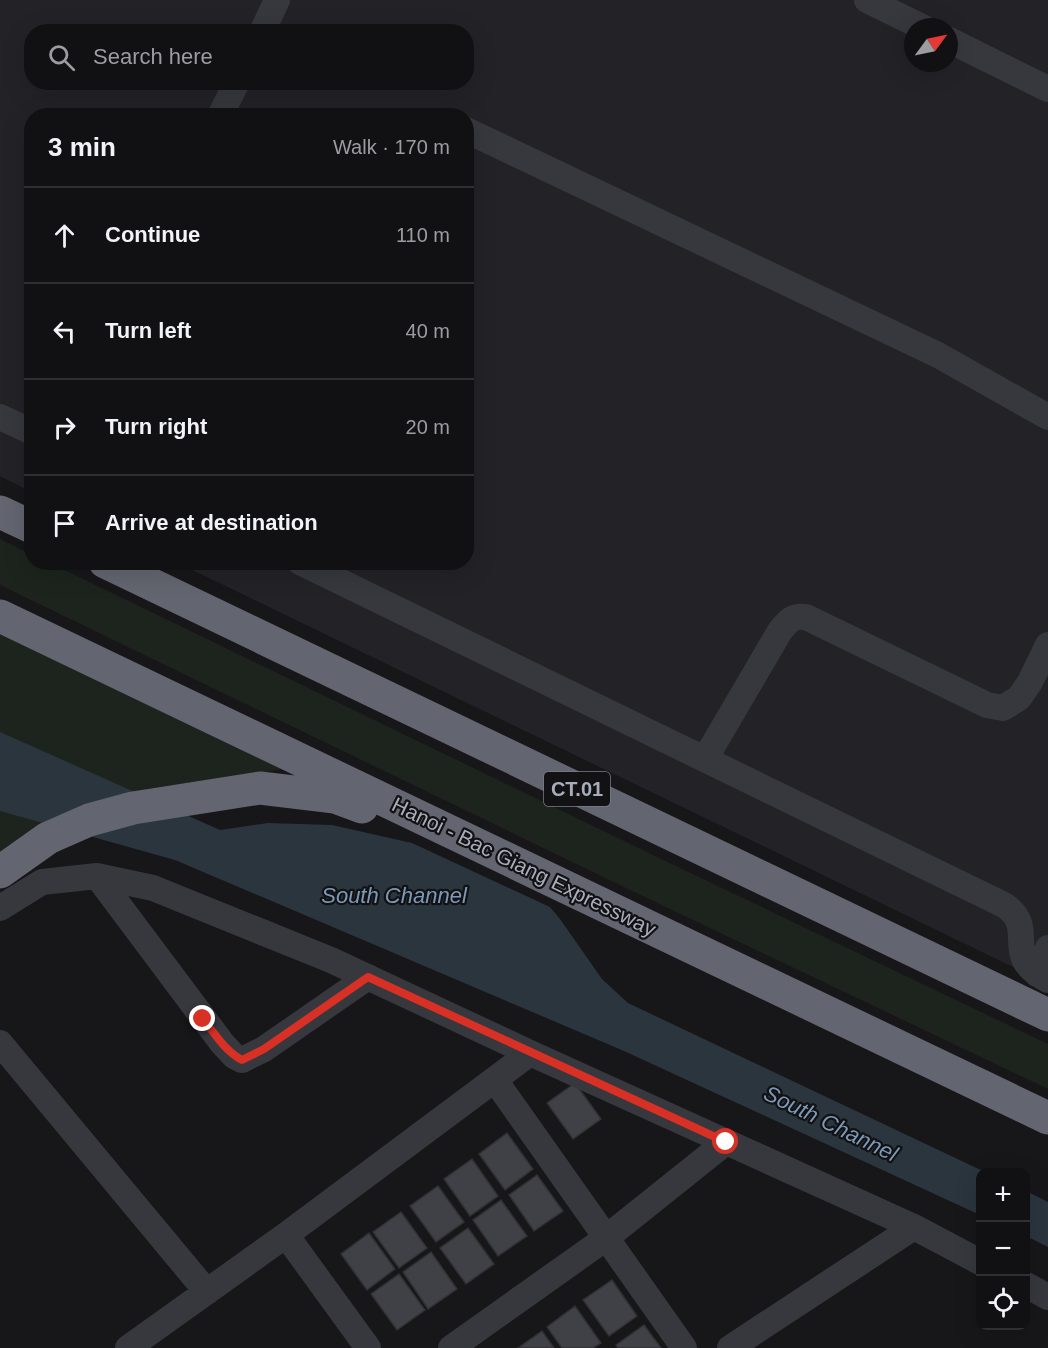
<!DOCTYPE html>
<html lang="en">
<head>
<meta charset="utf-8">
<style>
	body { margin:0; font-family:Helvetica,sans-serif; background:#1a191c; color:#f1f3f6 }
	.controls { position:absolute; right:18px; bottom:18px; display:grid; overflow:hidden; border-radius:12px; box-shadow:0 6px 24px #0002 }
	.controls button { width:54px; height:54px; display:grid; place-items:center; padding:0; border:0; border-bottom:2px solid #303033; background:#111013; color:#f1f3f6; font:30px sans-serif }
	.compass { position:absolute; left:904px; top:18px; width:54px; height:54px; border-radius:50%; background:#111013; box-shadow:0 6px 24px #0002; rotate:57deg }
	.stop { position:absolute; width:18px; height:18px; margin:-14px; border:4px solid #d93025; border-radius:50%; background:#fff }
	.stop.end { background:#d93025; border-color:#fff; box-shadow:0 2px 6px #0008 }
	.list { margin:0; padding:0; list-style:none }
	h2 { display:flex; justify-content:space-between; align-items:center; height:78px; margin:0; padding:0 24px; font-size:26px }
	h2 small { font-size:20px; font-weight:400; color:#9c9da0 }
	.list li { display:grid; grid-template-columns:39px 1fr auto; gap:18px; align-items:center; box-sizing:border-box; height:96px; padding:0 24px; border-top:2px solid #303033 }
	.list b { display:block; font-size:22px; white-space:nowrap }
	.list em { font-size:20px; font-style:normal; color:#9c9da0 }
	.icon { flex:none; width:33px; height:33px; fill:none; stroke:currentColor; stroke-width:2; stroke-linecap:round; stroke-linejoin:round }
	.map { position:relative; flex:none; width:1048px; height:1348px; overflow:hidden }
	.search { position:absolute; background:#111013; box-shadow:0 6px 24px #0002; left:24px; top:24px; width:450px; height:66px; display:flex; align-items:center; gap:15px; box-sizing:border-box; padding:0 21px; border-radius:24px; color:#9c9da0; font-size:22px }
	.panel { position:absolute; background:#111013; box-shadow:0 6px 24px #0002; left:24px; top:108px; width:450px; height:462px; border-radius:24px }
	.map>svg:first-child { display:block }
	.built { fill:#232226; fill-rule:evenodd }
	.green { fill:#1c241d }
	.water { fill:#2b353e }
	.building { fill:#404146; stroke:#303035; stroke-width:1.5 }
	.lines { fill:none; stroke-linecap:round; stroke-linejoin:round }
	.minor { stroke:#37383e; stroke-width:26 }
	.highway { stroke:#636670; stroke-width:33 }
	.route { stroke:#d93025; stroke-width:8 }
	.labels { text-anchor:middle; stroke-width:4.5; stroke-linejoin:round; paint-order:stroke }
	.shield { fill:#121114; stroke:#7a7e88; stroke-width:1.5 }
	.shield-label { font-size:20px; font-weight:bold; fill:#a7adba }
	.street-label { font-size:21px; fill:#a7adba; stroke:#121114 }
	.water-label { font-size:22px; font-style:italic; fill:#7c9ab8; stroke:#121114 }
</style>
</head>
<body>
<div class="map">
<svg width="1048" height="1348" viewBox="0 0 1048 1348">
	<rect width="100%" height="100%" fill="#171619"/>
	<path class="built" d="M 0,0 L 1048,0 L 1048,984 L 178,563 L 466,562 L 466,116 L 32,116 L 31,492 L 0,476 ZM 913,27 L 949,27 L 949,63 L 913,63 ZM 32,32 L 466,32 L 466,82 L 32,82 Z"/>
	<path class="green" d="M 0,539 L 31,554 L 32,562 L 49,563 L 73,574 L 653,855 L 1048,1044 L 1048,1089 L 626,888 L 0,585 Z
		M 0,627 L 284,769 L 147,789 L 108,800 L 0,861 Z"/>
	<path class="water" d="M 0,732 L 220,830 L 268,823 L 332,825 L 412,843 L 550,907 L 560,919 L 602,979 L 628,1003 L 985,1172 L 980,1172 L 980,1215 L 624,1051 L 175,860 L 0,811 Z
		M 1026,1191 L 1048,1202 L 1048,1247 L 1026,1236 Z"/>
	<path class="building" d="M 575,1083 L 601,1119 L 573,1139 L 547,1103 Z
		M 507,1133 L 533,1169 L 505,1190 L 479,1154 Z
		M 472,1159 L 498,1196 L 470,1216 L 444,1179 Z
		M 537,1175 L 563,1211 L 534,1231 L 509,1195 Z
		M 438,1186 L 464,1222 L 436,1242 L 410,1206 Z
		M 501,1200 L 527,1236 L 498,1256 L 473,1220 Z
		M 401,1212 L 427,1248 L 399,1268 L 373,1232 Z
		M 468,1228 L 494,1264 L 466,1284 L 440,1248 Z
		M 369,1233 L 395,1269 L 367,1290 L 341,1254 Z
		M 431,1252 L 457,1289 L 428,1309 L 403,1272 Z
		M 399,1274 L 425,1310 L 397,1330 L 371,1294 Z
		M 612,1280 L 637,1316 L 609,1336 L 583,1300 Z
		M 575,1306 L 601,1343 L 593,1348 L 562,1348 L 547,1327 Z
		M 644,1325 L 661,1348 L 618,1348 L 616,1345 Z
		M 542,1331 L 554,1348 L 518,1348 Z"/>
	<g class="lines">
		<path class="minor" d="M 867,0 L 922,27
			M 262,32 L 277,0
			M 949,40 L 1048,89
			M 220,116 L 237,82
			M 466,130 L 938,355 L 1048,417
			M 0,417 L 32,432
			M 300,562 L 1004,905 C 1040,929 999,956 1048,980
			M 705,759 L 780,631 C 788,621 793,615 806,617 L 987,705 L 1003,708 L 1019,698 L 1030,682 L 1048,645
			M 97,876 L 222,1043 L 234,1056 L 242,1060 L 264,1049 L 368,977
			M 0,908 L 42,882 L 97,876 L 153,888 L 331,960 L 530,1053 L 914,1227 L 980,1262
			M 1037,974 L 1048,948
			M 0,1043 L 207,1292
			M 495,1080 L 684,1348
			M 286,1235 L 368,1348
			M 1026,1285 L 1048,1297
			M 128,1348 L 286,1235 L 530,1053
			M 451,1348 L 606,1238 L 726,1142
			M 730,1348 L 914,1227"/>
		<path class="highway" d="M 0,512 L 32,527
			M 105,562 L 1048,1015
			M 0,616 L 1048,1118
			M 0,872 L 48,838 L 89,820 L 133,808 L 260,788 L 335,797 L 362,807"/>
	</g>
	<g class="lines">
		<path class="route" d="M 203,1019 C 215,1034 225,1051 242,1060 L 264,1049 L 368,977 L 726,1142"/>
	</g>
	<g class="labels">
		<rect class="shield" x="544" y="772" width="66" height="34" rx="4.5"/>
		<g class="shield-label">
			<text x="577" y="796">CT.01</text>
		</g>
		<g class="street-label">
			<text transform="translate(524 867) rotate(26)" y="7">Hanoi - Bac Giang Expressway</text>
		</g>
		<g class="water-label">
			<text x="394" y="903">South Channel</text>
			<text transform="translate(831 1123) rotate(26)" y="8">South Channel</text>
		</g>
	</g>
</svg>
<div class="controls">
<button>+</button>
<button>−</button>
<button><svg class="icon" aria-label="locate" viewBox="0 0 24 24"><circle cx="12" cy="12" r="6"/><path d="M12 2v4M12 18v4M2 12h4M18 12h4"/></svg></button>
</div>
<svg class="compass" viewBox="-18 -18 36 36"><path d="M0-13l5 13h-10z" fill="#e53935"/><path d="M0 13l5-13h-10z" fill="#9c9da0"/></svg>
<div class="stop" style="left:726px;top:1142px"></div>
<div class="stop end" style="left:203px;top:1019px"></div>
<div class="search"><svg class="icon" aria-label="search" viewBox="0 0 24 24"><circle cx="10" cy="10" r="6"/><path d="M15 15l6 6"/></svg>Search here</div>
<section class="panel">
<h2>3 min<small>Walk · 170 m</small></h2>
<ul class="list">
<li><svg class="icon" aria-label="ahead" viewBox="0 0 24 24"><path d="M12 20V5M6 11l6-6 6 6"/></svg><div><b>Continue</b></div><em>110 m</em></li>
<li><svg class="icon" aria-label="left" viewBox="0 0 24 24"><path d="M17 20v-9H6M10 6l-5 5 5 5"/></svg><div><b>Turn left</b></div><em>40 m</em></li>
<li><svg class="icon" aria-label="right" viewBox="0 0 24 24"><path d="M7 20v-9h11M14 6l5 5-5 5"/></svg><div><b>Turn right</b></div><em>20 m</em></li>
<li><svg class="icon" aria-label="arrive" viewBox="0 0 24 24"><path d="M6 21V4h12l-3 4 3 4H6"/></svg><div><b>Arrive at destination</b></div></li>
</ul>
</section>
</div>
</body>
</html>
